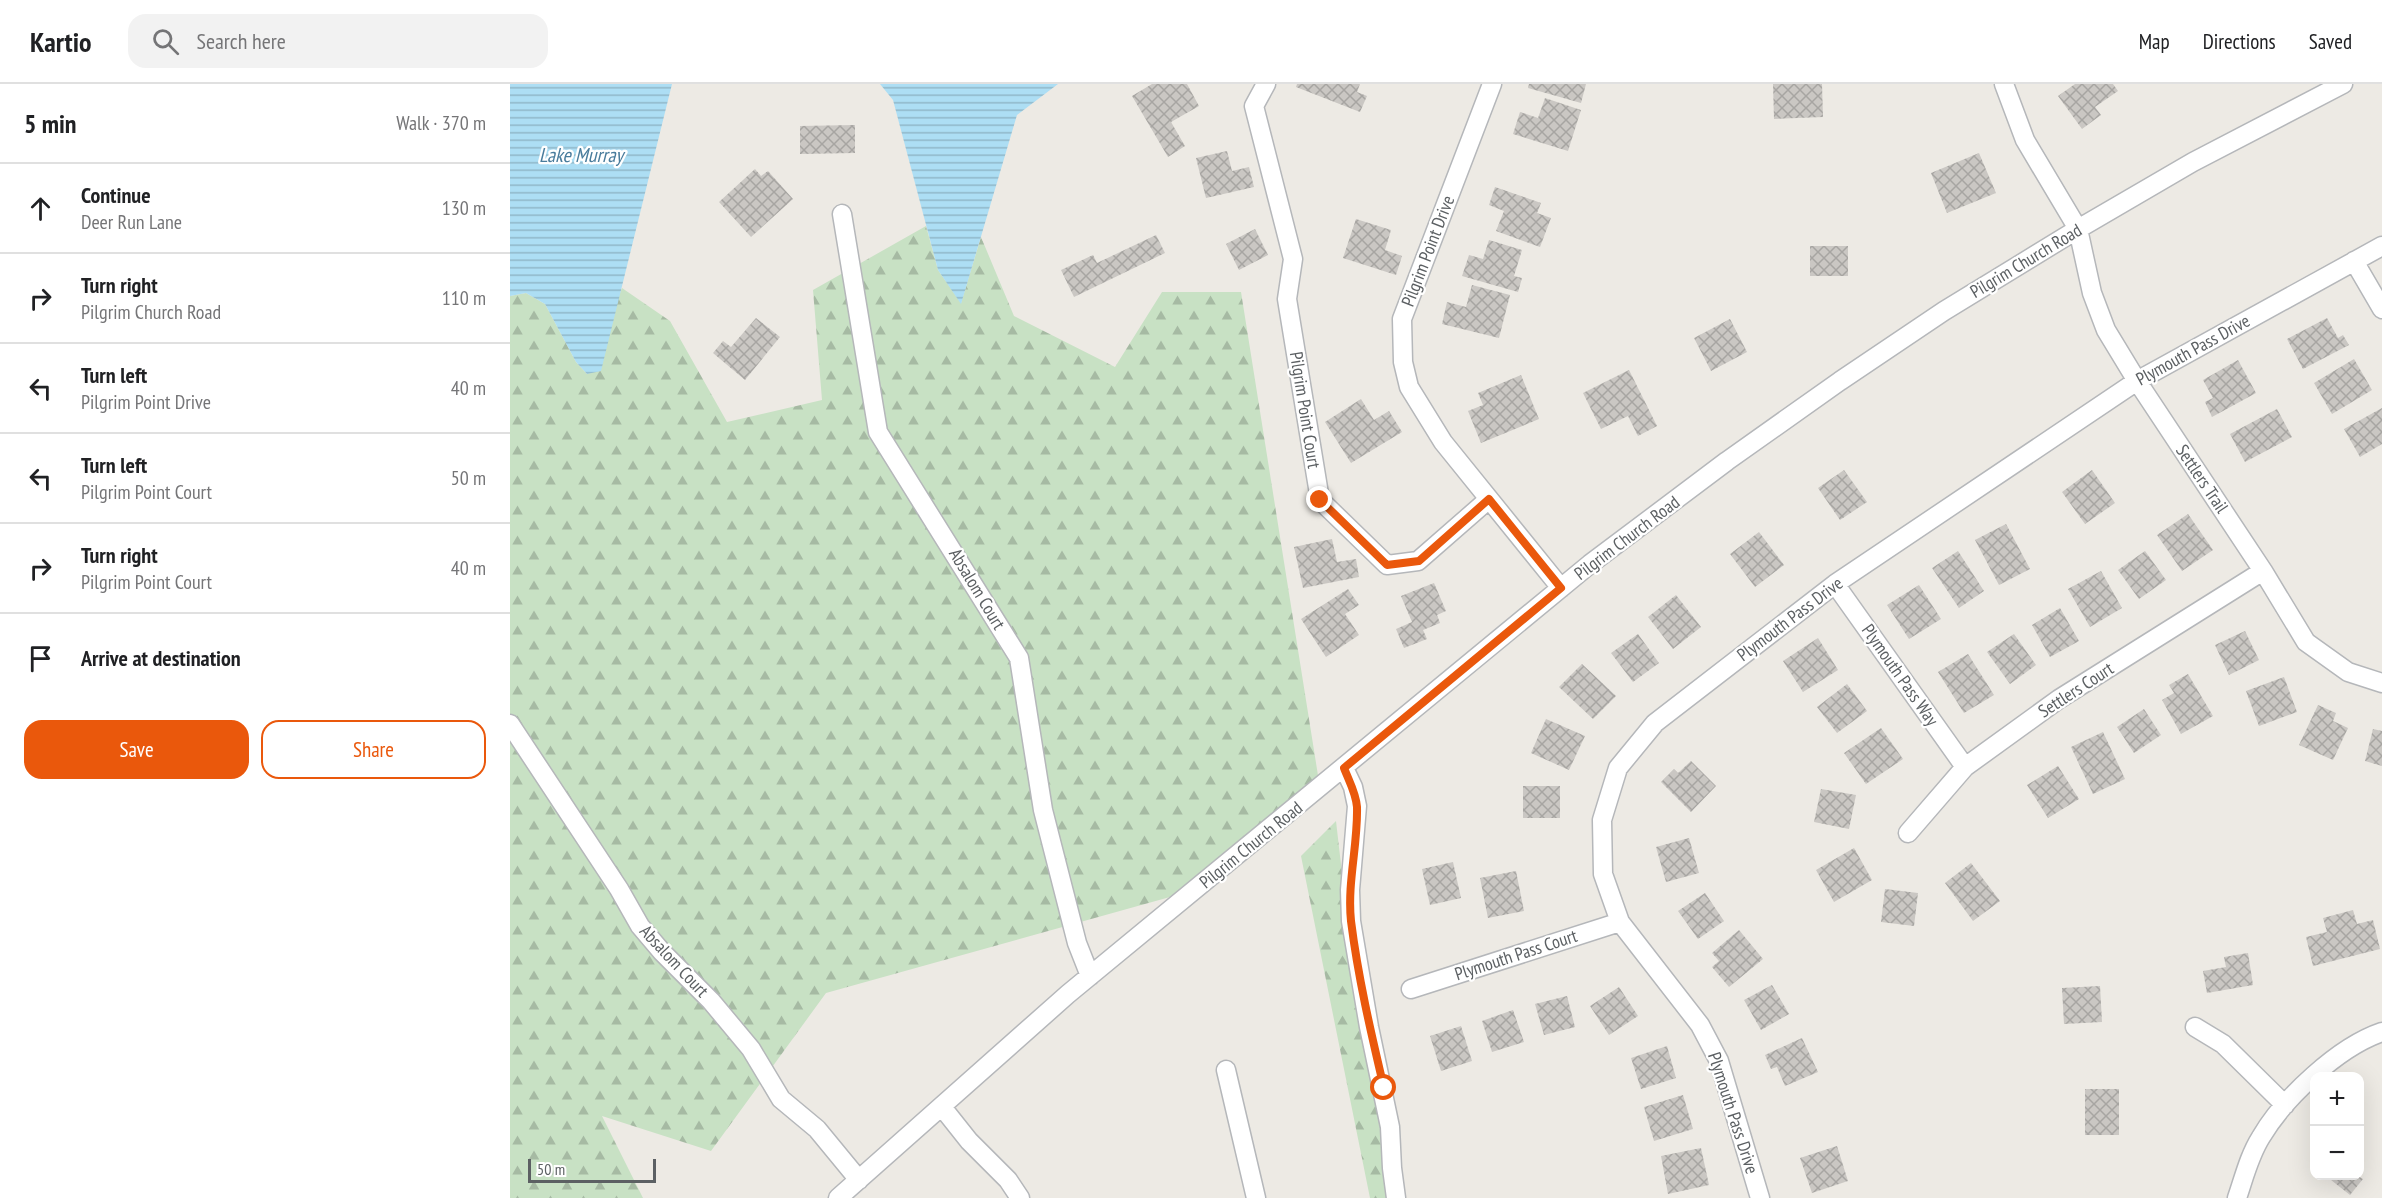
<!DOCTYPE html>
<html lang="en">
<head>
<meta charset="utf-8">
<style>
	body { margin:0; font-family:"PT Sans Narrow",sans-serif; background:#f2f2f2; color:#202124 }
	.controls { position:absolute; right:18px; bottom:18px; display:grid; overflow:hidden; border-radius:12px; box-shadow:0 6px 24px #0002 }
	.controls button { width:54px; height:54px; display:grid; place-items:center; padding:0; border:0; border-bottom:2px solid #e0e0e0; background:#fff; color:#202124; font:30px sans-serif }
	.scale { position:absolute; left:18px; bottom:15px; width:128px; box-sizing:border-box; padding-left:6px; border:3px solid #5c6063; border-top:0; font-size:16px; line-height:21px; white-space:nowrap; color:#5c6063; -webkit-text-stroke:4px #fff; paint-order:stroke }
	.stop { position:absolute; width:18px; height:18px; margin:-14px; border:4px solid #ea580c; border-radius:50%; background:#fff }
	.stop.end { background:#ea580c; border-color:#fff; box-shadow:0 2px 6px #0008 }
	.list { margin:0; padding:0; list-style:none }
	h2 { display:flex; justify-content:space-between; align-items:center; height:78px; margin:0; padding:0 24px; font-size:26px }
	h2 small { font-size:20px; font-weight:400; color:#757577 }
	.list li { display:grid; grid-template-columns:39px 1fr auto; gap:18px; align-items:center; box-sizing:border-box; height:90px; padding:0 24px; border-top:2px solid #e0e0e0 }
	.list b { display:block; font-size:22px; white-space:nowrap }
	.list p { margin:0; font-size:20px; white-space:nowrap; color:#757577 }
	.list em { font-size:20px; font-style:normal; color:#757577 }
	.actions { display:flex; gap:12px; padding:18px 24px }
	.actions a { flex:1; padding:14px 0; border:2px solid #ea580c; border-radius:18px; text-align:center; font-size:21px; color:#ea580c }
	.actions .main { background:#ea580c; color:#fff }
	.icon { flex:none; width:33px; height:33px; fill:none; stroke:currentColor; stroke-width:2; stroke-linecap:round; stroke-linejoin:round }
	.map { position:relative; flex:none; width:1872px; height:1114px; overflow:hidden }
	header { display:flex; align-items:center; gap:36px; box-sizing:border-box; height:84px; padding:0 30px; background:#fff; border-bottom:2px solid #e0e0e0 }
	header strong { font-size:28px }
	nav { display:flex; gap:33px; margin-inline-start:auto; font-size:21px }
	.search { width:420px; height:54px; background:#f2f2f2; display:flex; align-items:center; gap:15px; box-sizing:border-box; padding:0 21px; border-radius:18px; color:#757577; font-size:22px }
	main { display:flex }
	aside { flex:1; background:#fff }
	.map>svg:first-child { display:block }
	.forest { fill:url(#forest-firs) }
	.water { fill:url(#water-rules) }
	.building { fill:url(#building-cross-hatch) }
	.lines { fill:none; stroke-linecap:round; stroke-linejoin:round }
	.minor-casing { stroke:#b5b7ba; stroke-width:21 }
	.minor { stroke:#fff; stroke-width:18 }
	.route { stroke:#ea580c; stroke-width:8 }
	.labels { text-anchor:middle; stroke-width:4.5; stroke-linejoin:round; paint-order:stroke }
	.street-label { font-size:18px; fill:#5c6063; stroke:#fff }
	.water-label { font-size:20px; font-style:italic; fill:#497c9c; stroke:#fff }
</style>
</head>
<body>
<header>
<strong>Kartio</strong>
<div class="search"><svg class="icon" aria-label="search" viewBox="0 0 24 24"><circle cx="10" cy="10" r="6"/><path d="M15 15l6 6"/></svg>Search here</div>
<nav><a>Map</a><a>Directions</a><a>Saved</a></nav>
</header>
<main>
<aside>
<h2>5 min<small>Walk · 370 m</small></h2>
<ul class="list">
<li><svg class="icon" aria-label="ahead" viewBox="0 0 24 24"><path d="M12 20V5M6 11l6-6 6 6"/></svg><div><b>Continue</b><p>Deer Run Lane</p></div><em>130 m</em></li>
<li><svg class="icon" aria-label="right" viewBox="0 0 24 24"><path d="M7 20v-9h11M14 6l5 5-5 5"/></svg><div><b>Turn right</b><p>Pilgrim Church Road</p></div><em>110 m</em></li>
<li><svg class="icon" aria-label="left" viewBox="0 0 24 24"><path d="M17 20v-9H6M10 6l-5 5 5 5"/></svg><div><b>Turn left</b><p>Pilgrim Point Drive</p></div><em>40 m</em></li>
<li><svg class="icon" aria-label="left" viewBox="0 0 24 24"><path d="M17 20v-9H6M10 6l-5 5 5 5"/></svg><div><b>Turn left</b><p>Pilgrim Point Court</p></div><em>50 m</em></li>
<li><svg class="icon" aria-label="right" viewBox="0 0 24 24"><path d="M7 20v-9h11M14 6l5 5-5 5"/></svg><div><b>Turn right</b><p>Pilgrim Point Court</p></div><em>40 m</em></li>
<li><svg class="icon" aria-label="arrive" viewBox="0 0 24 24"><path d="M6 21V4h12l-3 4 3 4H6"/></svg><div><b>Arrive at destination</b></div></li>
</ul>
<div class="actions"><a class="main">Save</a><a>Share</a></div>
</aside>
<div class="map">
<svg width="1872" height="1114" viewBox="0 0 1872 1114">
	<defs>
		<pattern id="forest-firs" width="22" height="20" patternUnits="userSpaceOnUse" patternTransform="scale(1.5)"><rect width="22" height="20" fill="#c8e1c4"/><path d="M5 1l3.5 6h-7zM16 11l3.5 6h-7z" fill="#a6baa3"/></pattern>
		<pattern id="water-rules" width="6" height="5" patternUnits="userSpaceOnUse" patternTransform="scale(1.5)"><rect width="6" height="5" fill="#addef4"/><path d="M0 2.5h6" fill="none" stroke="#90b7c9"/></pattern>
		<pattern id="building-cross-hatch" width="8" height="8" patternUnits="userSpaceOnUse" patternTransform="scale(1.5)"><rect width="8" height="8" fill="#cac7c3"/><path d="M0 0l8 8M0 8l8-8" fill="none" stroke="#a7a5a2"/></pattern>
	</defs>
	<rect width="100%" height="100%" fill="#edeae4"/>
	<path class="forest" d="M 416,142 L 428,186 L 451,219 L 471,153 L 504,232 L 605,283 L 652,208 L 731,208 L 810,704 L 685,806 L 316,909 L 201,1067 L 92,1032 L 133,1114 L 0,1114 L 0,212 L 16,209 L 35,220 L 66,278 L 77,290 L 112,204 L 160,237 L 217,338 L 312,316 L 303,206 Z
		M 826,737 L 846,911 L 896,1114 L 860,1114 L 791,772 Z"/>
	<path class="water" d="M 0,0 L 162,0 L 91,287 L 77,290 L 66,278 L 35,220 L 16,209 L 0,212 Z
		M 370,0 L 548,0 L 507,31 L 451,220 L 428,186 L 383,16 Z"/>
	<path class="building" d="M 642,0 L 677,0 L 689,22 L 661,38 L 675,62 L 658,73 L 622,12 Z
		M 787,0 L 850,0 L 847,8 L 857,12 L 850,28 L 786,3 Z
		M 1019,0 L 1076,0 L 1071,19 L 1018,4 Z
		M 1263,0 L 1312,0 L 1313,33 L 1264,35 Z
		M 1565,0 L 1603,0 L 1608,7 L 1585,23 L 1591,31 L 1572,45 L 1548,12 Z
		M 1035,14 L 1071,26 L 1058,67 L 1003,50 L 1010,28 L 1028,34 Z
		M 345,41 L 345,69 L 290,70 L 290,42 Z
		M 717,67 L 722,87 L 739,83 L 744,103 L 696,114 L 686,74 Z
		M 1469,69 L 1486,109 L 1437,129 L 1421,89 Z
		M 245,85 L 251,92 L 258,87 L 283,115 L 241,153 L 209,118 Z
		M 985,103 L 1031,119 L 1027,129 L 1041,134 L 1030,163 L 986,147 L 994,127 L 979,121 Z
		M 846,135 L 881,146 L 875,166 L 892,172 L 886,191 L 833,174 Z
		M 745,145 L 758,171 L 729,186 L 716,160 Z
		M 646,151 L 655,169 L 564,213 L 551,186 L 583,171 L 587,179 Z
		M 979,156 L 1012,166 L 1004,192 L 1012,194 L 1008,208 L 952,192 L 959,171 L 973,175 Z
		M 1300,162 L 1338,162 L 1338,192 L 1300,192 Z
		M 962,201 L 1000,211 L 989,254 L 932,240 L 937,218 L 956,223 Z
		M 246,234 L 270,253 L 235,296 L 203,269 L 213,257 L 221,263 Z
		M 1817,234 L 1828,254 L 1833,251 L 1839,261 L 1793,285 L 1777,255 Z
		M 1220,235 L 1237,268 L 1201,287 L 1184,254 Z
		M 1844,275 L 1862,306 L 1822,330 L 1804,299 Z
		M 1728,276 L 1746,309 L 1702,333 L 1695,318 L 1703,314 L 1693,296 Z
		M 1119,286 L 1147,342 L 1128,352 L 1118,332 L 1091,345 L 1073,309 Z
		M 1011,291 L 1029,335 L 971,359 L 958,327 L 973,321 L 968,309 Z
		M 851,315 L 864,336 L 879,327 L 892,348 L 841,379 L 815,338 Z
		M 1872,324 L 1872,360 L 1850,373 L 1834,345 Z
		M 1767,325 L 1782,353 L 1735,378 L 1720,350 Z
		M 1334,386 L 1357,418 L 1330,436 L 1308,404 Z
		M 1582,386 L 1605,419 L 1575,440 L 1552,408 Z
		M 1678,430 L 1703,466 L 1672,487 L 1647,451 Z
		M 1496,440 L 1520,485 L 1489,501 L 1465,456 Z
		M 1249,448 L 1274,481 L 1245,503 L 1220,470 Z
		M 822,455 L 827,478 L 846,475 L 849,493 L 793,504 L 784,463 Z
		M 1448,467 L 1474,507 L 1449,524 L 1422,484 Z
		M 1635,467 L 1656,496 L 1629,515 L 1608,486 Z
		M 1591,487 L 1612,524 L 1580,543 L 1558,505 Z
		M 924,499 L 936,527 L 927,531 L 930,539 L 913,546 L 917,555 L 894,564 L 886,545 L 902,538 L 891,512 Z
		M 1409,501 L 1431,535 L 1399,555 L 1377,521 Z
		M 838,505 L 849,521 L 835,530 L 849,551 L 816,573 L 791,535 Z
		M 1166,511 L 1191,543 L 1163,565 L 1138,533 Z
		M 1550,524 L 1569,557 L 1540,573 L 1522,541 Z
		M 1735,547 L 1749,576 L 1719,591 L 1705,561 Z
		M 1128,550 L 1149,579 L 1123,598 L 1101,569 Z
		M 1504,550 L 1526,581 L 1500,600 L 1477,568 Z
		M 1308,554 L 1328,586 L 1293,608 L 1273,577 Z
		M 1458,570 L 1484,611 L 1454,629 L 1428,588 Z
		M 1072,580 L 1106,612 L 1083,635 L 1049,603 Z
		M 1678,590 L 1703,632 L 1671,650 L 1652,616 L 1664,609 L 1659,601 Z
		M 1774,593 L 1787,628 L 1749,642 L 1736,607 Z
		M 1337,600 L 1357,627 L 1327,649 L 1307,623 Z
		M 1808,621 L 1826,629 L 1823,637 L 1838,644 L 1823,676 L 1789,661 Z
		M 1634,625 L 1651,651 L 1624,669 L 1607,643 Z
		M 1036,635 L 1075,652 L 1059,686 L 1021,669 Z
		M 1371,644 L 1393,675 L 1356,700 L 1334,669 Z
		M 1863,645 L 1872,647 L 1872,682 L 1855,677 Z
		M 1593,648 L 1615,695 L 1583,710 L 1561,663 Z
		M 1181,677 L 1206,702 L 1181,728 L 1151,698 L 1164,685 L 1168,689 Z
		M 1548,682 L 1569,715 L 1538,734 L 1517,701 Z
		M 1013,702 L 1050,702 L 1050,734 L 1013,734 Z
		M 1311,705 L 1346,711 L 1339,745 L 1304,738 Z
		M 1179,754 L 1189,789 L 1156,798 L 1146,763 Z
		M 1344,764 L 1362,796 L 1324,818 L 1306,786 Z
		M 943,778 L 951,814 L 920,821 L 912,785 Z
		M 1461,779 L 1490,817 L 1463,837 L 1435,799 Z
		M 1006,787 L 1014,827 L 978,834 L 970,794 Z
		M 1375,805 L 1408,809 L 1404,842 L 1371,838 Z
		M 1195,809 L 1214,837 L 1188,855 L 1168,827 Z
		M 1843,826 L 1847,840 L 1863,836 L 1870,865 L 1803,882 L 1796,853 L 1817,848 L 1813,834 Z
		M 1229,846 L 1253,875 L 1219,903 L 1202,883 L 1209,877 L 1202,869 Z
		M 1738,869 L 1743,901 L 1697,909 L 1693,887 L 1716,883 L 1714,873 Z
		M 1262,901 L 1279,930 L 1251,946 L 1234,916 Z
		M 1590,902 L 1592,938 L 1554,940 L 1552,904 Z
		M 1109,903 L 1128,932 L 1099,951 L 1080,922 Z
		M 1057,912 L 1065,943 L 1034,951 L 1025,920 Z
		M 1003,926 L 1014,958 L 982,968 L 972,937 Z
		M 951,942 L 962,977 L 931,987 L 920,952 Z
		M 1292,954 L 1308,988 L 1275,1002 L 1267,983 L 1261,985 L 1255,971 Z
		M 1157,962 L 1166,994 L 1131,1005 L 1121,974 Z
		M 1575,1005 L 1609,1005 L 1609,1051 L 1575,1051 Z
		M 1173,1011 L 1183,1045 L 1144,1057 L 1134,1023 Z
		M 1327,1062 L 1338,1097 L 1302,1109 L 1290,1074 Z
		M 1191,1064 L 1199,1101 L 1158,1110 L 1151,1072 Z
		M 1816,1092 L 1848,1092 L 1853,1095 L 1840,1111 Z"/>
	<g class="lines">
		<defs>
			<path id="minor" d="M 756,0 L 744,22 L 783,175 L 777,215 L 810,416 L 877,481 L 908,477 L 979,415
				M 982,0 L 892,235 L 893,278 L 899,303 L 933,358 L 1051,504
				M 1494,0 L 1515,56 L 1568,145 L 1582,209 L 1596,246 L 1627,297 L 1753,487 L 1796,558 L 1838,588 L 1872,599
				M 332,130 L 368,348 L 509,574 L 533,726 L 567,859 L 580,892
				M 1844,177 L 1872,225
				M 1325,500 L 1455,683
				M 0,640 L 109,805 L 130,842 L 152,868 L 201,917 L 241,965 L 271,1015 L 307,1045 L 349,1096
				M 834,684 L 843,703 L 847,722 L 840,806 L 841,837 L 859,943 L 880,1043 L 882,1084 L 886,1114
				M 1398,749 L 1455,683 L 1549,615 L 1753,487
				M 901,905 L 1110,838
				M 1685,943 L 1713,960 L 1775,1021
				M 716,986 L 746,1114
				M 432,1023 L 459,1057 L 498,1096 L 510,1114
				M 328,1114 L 558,910 L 1080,480 L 1217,377 L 1330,297 L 1434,227 L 1568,145 L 1683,78 L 1833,0
				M 1250,1114 L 1209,977 L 1190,941 L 1110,838 L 1093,790 L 1092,736 L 1108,684 L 1145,639 L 1325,500 L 1627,297 L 1872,162
				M 1727,1114 C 1734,1094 1739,1072 1751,1053 C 1774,1014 1828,963 1872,948"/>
		</defs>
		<use href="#minor" class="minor-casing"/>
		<use href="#minor" class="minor"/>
	</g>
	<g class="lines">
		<path class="route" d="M 810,416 L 877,481 L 909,477 L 979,415 L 1051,504 L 834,684 C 839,697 846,709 847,723 C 848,761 837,799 841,837 C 848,893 861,949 874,1004"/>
	</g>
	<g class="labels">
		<g class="street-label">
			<text transform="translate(918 167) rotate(-69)" y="6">Pilgrim Point Drive</text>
			<text transform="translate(1516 177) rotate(-31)" y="6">Pilgrim Church Road</text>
			<text transform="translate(1683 266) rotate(-29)" y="6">Plymouth Pass Drive</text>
			<text transform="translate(795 326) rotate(81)" y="6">Pilgrim Point Court</text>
			<text transform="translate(1692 395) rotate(56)" y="6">Settlers Trail</text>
			<text transform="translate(1117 454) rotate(-37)" y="6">Pilgrim Church Road</text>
			<text transform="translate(467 505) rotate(59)" y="6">Absalom Court</text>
			<text transform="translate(1280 535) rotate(-37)" y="6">Plymouth Pass Drive</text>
			<text transform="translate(1390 591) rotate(55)" y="6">Plymouth Pass Way</text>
			<text transform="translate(1566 606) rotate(-33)" y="6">Settlers Court</text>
			<text transform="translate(741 761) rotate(-39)" y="6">Pilgrim Church Road</text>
			<text transform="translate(1006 871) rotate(-18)" y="6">Plymouth Pass Court</text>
			<text transform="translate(164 877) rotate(47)" y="6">Absalom Court</text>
			<text transform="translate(1223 1029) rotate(72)" y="6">Plymouth Pass Drive</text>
		</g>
		<g class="water-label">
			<text x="71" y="78">Lake Murray</text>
		</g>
	</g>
</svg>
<div class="controls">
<button>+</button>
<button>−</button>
</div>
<div class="scale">50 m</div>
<div class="stop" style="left:874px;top:1004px"></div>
<div class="stop end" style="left:810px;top:416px"></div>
</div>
</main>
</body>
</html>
